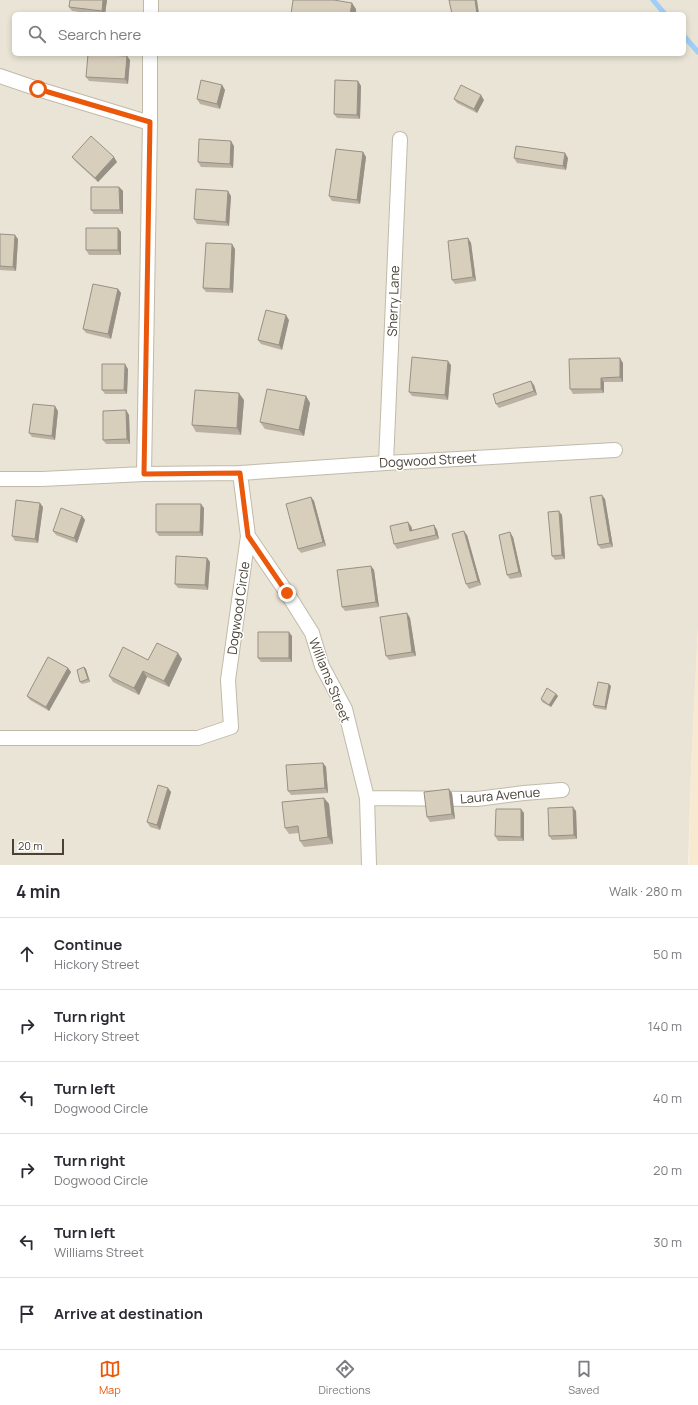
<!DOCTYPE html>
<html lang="en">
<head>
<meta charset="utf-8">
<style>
	body { margin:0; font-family:Manrope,sans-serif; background:#f7f7f7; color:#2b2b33 }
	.scale { position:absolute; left:12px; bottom:10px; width:52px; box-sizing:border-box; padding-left:4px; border:2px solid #494235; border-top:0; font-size:11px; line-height:14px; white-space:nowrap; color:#494235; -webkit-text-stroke:3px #fff; paint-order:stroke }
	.stop { position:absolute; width:12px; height:12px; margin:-9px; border:3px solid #ea580c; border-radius:50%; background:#fff }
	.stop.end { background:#ea580c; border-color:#fff; box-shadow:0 1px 4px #0008 }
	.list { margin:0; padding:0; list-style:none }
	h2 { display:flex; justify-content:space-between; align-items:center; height:52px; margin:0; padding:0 16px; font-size:17px }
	h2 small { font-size:13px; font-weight:400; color:#7c7c81 }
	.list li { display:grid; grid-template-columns:26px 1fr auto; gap:12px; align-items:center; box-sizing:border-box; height:72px; padding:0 16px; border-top:1px solid #e1e1e2 }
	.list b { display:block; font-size:15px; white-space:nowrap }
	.list p { margin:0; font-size:13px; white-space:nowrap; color:#7c7c81 }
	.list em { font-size:13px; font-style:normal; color:#7c7c81 }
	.icon { flex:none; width:22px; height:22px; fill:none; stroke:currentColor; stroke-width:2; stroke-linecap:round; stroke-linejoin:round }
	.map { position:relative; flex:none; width:698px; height:865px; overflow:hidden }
	.search { position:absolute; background:#fff; box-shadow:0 2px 6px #0003; left:12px; right:12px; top:12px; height:44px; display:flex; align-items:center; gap:10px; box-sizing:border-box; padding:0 14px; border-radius:6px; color:#7c7c81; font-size:15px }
	.sheet { height:484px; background:#fff }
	nav { display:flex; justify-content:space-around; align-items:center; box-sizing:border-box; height:56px; border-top:1px solid #e1e1e2; background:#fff; font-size:11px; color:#7c7c81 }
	nav a { display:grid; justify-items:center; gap:2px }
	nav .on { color:#ea580c }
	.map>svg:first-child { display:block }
	.residential { fill:#e9e4d5; fill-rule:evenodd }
	.commercial { fill:#f8ead1 }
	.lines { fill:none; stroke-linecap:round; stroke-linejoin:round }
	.stream { stroke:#9fcef7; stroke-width:5 }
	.street-casing { stroke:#c1baa9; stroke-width:16 }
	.street { stroke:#fff; stroke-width:14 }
	.wall { fill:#bab1a2 }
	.shaded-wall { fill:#979084 }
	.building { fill:#d8cebc; stroke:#979084 }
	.route { stroke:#ea580c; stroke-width:5 }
	.labels { text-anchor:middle; stroke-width:3; stroke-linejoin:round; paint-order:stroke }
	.street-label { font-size:13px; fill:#494235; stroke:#fff }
</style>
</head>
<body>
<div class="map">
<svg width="698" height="865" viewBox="0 0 698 865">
	<rect width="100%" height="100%" fill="#f5f2e7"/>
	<path class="residential" d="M 0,0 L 698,0 L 698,626 L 691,770 L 688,865 L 0,865 ZM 14,14 L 684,14 L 684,54 L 14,54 Z"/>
	<path class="commercial" d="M 698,626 L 698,865 L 689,865 L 691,770 Z"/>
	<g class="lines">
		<path class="stream" d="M 653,0 L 665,14
			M 684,36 L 698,52"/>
		<defs>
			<path id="street" d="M 151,14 L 151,0
				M 0,76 L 38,89 L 150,123 L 144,474
				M 150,123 L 150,54
				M 386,463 L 400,139
				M 0,479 L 42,479 L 144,474 L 240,473 L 386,463 L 615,450
				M 248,536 L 287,593 L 312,633 L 322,666 L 345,709 L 367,798 L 369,865
				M 0,738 L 198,738 L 231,727 L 228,680 L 248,536 L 240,473
				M 367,798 L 477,799 L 524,793 L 562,790"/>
		</defs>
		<use href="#street" class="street-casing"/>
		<use href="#street" class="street"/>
	</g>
	<path class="wall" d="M 70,0 L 107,0 L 105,14 L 95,14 L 72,11 L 69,7 Z
		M 130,60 L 128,84 L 89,81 L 86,77 Z
		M 358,81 L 361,86 L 360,119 L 337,118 L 334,114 Z
		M 222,85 L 225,90 L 220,109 L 200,104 L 197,99 Z
		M 454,99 L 484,100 L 477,113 L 457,103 Z
		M 234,146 L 233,168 L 201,167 L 198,162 Z
		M 363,152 L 366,157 L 360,204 L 332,201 L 329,196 Z
		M 72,157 L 117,162 L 98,182 L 75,161 Z
		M 514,158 L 568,158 L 566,170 L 517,163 Z
		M 119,187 L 123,191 L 123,214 L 94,214 L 91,210 Z
		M 231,196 L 229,226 L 197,224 L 194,219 Z
		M 118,228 L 121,232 L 121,255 L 89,255 L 86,250 Z
		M 0,234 L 18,239 L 16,271 L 0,270 Z
		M 468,238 L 471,243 L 476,281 L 455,284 L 452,280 Z
		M 235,249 L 233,293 L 206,292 L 203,288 Z
		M 118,289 L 121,293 L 111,339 L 86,333 L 83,329 Z
		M 289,320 L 282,350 L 261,344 L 258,340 Z
		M 623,363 L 623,382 L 604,382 L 604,393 L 573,394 L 570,389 Z
		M 451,365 L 448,400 L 412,396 L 409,392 Z
		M 128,369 L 127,394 L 105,394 L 102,390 Z
		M 534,385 L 537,395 L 499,408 L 496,404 Z
		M 306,396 L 310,403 L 304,436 L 265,429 L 260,422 Z
		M 244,400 L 241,435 L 196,432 L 192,425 Z
		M 126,410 L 129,415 L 130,444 L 106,444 L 103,440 Z
		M 58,411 L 55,440 L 32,437 L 29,433 Z
		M 311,497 L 314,501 L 326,546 L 301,553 L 298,549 Z
		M 605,499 L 613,547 L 601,549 L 598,545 Z
		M 43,507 L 38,543 L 15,541 L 12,536 Z
		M 204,508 L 203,536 L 159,536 L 156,532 Z
		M 562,515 L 565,559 L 555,560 L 552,556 Z
		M 82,516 L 85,520 L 77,543 L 56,535 L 53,531 Z
		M 434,525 L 437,530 L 439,539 L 397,549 L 394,544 L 411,526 L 412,530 Z
		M 467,535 L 481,585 L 469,589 L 466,584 Z
		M 513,537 L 522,577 L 510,579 L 507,575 Z
		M 207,558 L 210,562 L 208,590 L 178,588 L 175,584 Z
		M 371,566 L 374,570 L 379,607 L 345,611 L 342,607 Z
		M 407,613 L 410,618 L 416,656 L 389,660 L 386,656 Z
		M 292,636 L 292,662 L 261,662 L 258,658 Z
		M 182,659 L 169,687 L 147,677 L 139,695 L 113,682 L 109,676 L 148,660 Z
		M 84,667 L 86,669 L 90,682 L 82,684 L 80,682 Z
		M 68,668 L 71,672 L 49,711 L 30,700 L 27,696 Z
		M 611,686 L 606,710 L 595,708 L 593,705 Z
		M 556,694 L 558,696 L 551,707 L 542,702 L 541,699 Z
		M 323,763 L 326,767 L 328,793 L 291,795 L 288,791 Z
		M 168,788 L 171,792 L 160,830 L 150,827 L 147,822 Z
		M 452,793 L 455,819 L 430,822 L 427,817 Z
		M 324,798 L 329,804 L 333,844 L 304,847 L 300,841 L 299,833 L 289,834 L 285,828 Z
		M 576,811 L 577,839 L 552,840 L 549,836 Z
		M 524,813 L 524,841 L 498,841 L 495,836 Z"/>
	<path class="shaded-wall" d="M 103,0 L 107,0 L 105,14 L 104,14 L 102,11 Z
		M 475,0 L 477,0 L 479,14 L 477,14 Z
		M 352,3 L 356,9 L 356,14 L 350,14 Z
		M 127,56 L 130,60 L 128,84 L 125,79 Z
		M 358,81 L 361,86 L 360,119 L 357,115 Z
		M 222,85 L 225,90 L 220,109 L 217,104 Z
		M 481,95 L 484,100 L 477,113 L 474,109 Z
		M 231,141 L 234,146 L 233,168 L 230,164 Z
		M 363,152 L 366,157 L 360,204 L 357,200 Z
		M 565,153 L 568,158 L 566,170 L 563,166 Z
		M 114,157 L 117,162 L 98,182 L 95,178 Z
		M 119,187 L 123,191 L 123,214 L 120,210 Z
		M 228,191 L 231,196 L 229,226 L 226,222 Z
		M 118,228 L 121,232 L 121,255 L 118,250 Z
		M 15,235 L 18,239 L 16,271 L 13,267 Z
		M 468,238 L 471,243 L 476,281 L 473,277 Z
		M 232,244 L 235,249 L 233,293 L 230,289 Z
		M 118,289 L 121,293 L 111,339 L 108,334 Z
		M 286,315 L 289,320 L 282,350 L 279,345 Z
		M 620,358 L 623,363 L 623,382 L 620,377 Z
		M 448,361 L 451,365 L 448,400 L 445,395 Z
		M 125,364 L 128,369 L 127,394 L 124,390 Z
		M 601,378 L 604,382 L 604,393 L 601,389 Z
		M 531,381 L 534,385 L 537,395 L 534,391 Z
		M 239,393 L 244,400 L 241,435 L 237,428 Z
		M 306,396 L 310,403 L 304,436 L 299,430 Z
		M 55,406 L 58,411 L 55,440 L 52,436 Z
		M 126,410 L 129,415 L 130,444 L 127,439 Z
		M 602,495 L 605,499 L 613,547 L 610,543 Z
		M 311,497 L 314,501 L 326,546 L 323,542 Z
		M 40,503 L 43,507 L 38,543 L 35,539 Z
		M 201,504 L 204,508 L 203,536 L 200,532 Z
		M 559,511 L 562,515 L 565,559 L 562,555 Z
		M 82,516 L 85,520 L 77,543 L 74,538 Z
		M 408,522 L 411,526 L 414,535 L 410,531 Z
		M 434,525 L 437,530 L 439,539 L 436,535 Z
		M 464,531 L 467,535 L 481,585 L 478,581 Z
		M 510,532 L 513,537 L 522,577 L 519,572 Z
		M 207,558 L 210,562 L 208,590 L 205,585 Z
		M 371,566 L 374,570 L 379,607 L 376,602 Z
		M 407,613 L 410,618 L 416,656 L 412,652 Z
		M 289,632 L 292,636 L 292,662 L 289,658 Z
		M 178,653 L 182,659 L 169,687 L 164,681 Z
		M 84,667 L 86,669 L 90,682 L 88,679 Z
		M 68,668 L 71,672 L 49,711 L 46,707 Z
		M 143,671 L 147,677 L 139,695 L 134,688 Z
		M 609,684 L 611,686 L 606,710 L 605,707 Z
		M 556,694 L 558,696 L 551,707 L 549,705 Z
		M 323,763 L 326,767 L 328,793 L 325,788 Z
		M 168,788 L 171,792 L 160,830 L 157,825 Z
		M 449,789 L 452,793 L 455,819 L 452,814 Z
		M 324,798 L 329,804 L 333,844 L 328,837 Z
		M 573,807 L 576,811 L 577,839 L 574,835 Z
		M 521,809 L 524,813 L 524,841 L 521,837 Z"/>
	<path class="building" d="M 70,0 L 103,0 L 102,11 L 69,7 Z
		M 293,0 L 334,0 L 352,3 L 350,14 L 291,14 Z
		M 449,0 L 475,0 L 477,14 L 452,14 Z
		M 88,54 L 127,56 L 125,79 L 86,77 Z
		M 201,80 L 222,85 L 217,104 L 197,99 Z
		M 335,80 L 358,81 L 357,115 L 334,114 Z
		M 461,85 L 481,95 L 474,109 L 454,99 Z
		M 91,136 L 114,157 L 95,178 L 72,157 Z
		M 199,139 L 231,141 L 230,164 L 198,162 Z
		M 516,146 L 565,153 L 563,166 L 514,158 Z
		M 336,149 L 363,152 L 357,200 L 329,196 Z
		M 91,187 L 119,187 L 120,210 L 91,210 Z
		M 196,189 L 228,191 L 226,222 L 194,219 Z
		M 86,228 L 118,228 L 118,250 L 86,250 Z
		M 0,234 L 15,235 L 13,267 L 0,266 Z
		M 468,238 L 473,277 L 452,280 L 448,241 Z
		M 206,243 L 232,244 L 230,289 L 203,288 Z
		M 93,284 L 118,289 L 108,334 L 83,329 Z
		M 266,310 L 286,315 L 279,345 L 258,340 Z
		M 412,357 L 448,361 L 445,395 L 409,392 Z
		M 620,358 L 620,377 L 601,378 L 601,389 L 570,389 L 569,359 Z
		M 102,364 L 125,364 L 124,390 L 102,390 Z
		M 531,381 L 534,391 L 496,404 L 493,394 Z
		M 267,389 L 306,396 L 299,430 L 260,422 Z
		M 195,390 L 239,393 L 237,428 L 192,425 Z
		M 33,404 L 55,406 L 52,436 L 29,433 Z
		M 126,410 L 127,439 L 103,440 L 103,411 Z
		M 602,495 L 610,543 L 598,545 L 590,497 Z
		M 311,497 L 323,542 L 298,549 L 286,504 Z
		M 16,500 L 40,503 L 35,539 L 12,536 Z
		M 156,504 L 201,504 L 200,532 L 156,532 Z
		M 61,508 L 82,516 L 74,538 L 53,531 Z
		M 559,511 L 562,555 L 552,556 L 548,512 Z
		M 408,522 L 410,531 L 434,525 L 436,535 L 394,544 L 390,526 Z
		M 464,531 L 478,581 L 466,584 L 452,534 Z
		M 510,532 L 519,572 L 507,575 L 499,535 Z
		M 176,556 L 207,558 L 205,585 L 175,584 Z
		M 371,566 L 376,602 L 342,607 L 337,570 Z
		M 407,613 L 412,652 L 386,656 L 380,617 Z
		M 258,632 L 289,632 L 289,658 L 258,658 Z
		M 157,643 L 178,653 L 164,681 L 143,671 L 134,688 L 109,676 L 123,647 L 148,660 Z
		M 48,657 L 68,668 L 46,707 L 27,696 Z
		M 84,667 L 88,679 L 80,682 L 77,670 Z
		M 598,682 L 609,684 L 605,707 L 593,705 Z
		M 547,688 L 556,694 L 549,705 L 541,699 Z
		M 323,763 L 325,788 L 288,791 L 286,765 Z
		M 158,785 L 168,788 L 157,825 L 147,822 Z
		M 449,789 L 452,814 L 427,817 L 424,792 Z
		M 324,798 L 328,837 L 300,841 L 298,826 L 285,828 L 282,802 Z
		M 573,807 L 574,835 L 549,836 L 548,808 Z
		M 496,809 L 521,809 L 521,837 L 495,836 Z"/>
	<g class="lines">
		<path class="route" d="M 38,89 L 150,122 L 144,474 L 240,473 L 248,536 L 287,593"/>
	</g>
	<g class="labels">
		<g class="street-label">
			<text transform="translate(393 301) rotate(-88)" y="5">Sherry Lane</text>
			<text transform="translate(428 460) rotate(-3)" y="5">Dogwood Street</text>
			<text transform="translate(238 608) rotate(-82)" y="5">Dogwood Circle</text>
			<text transform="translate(330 680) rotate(68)" y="5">Williams Street</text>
			<text transform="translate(500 795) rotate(-5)" y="5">Laura Avenue</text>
		</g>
	</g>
</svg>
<div class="scale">20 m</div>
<div class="stop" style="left:38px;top:89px"></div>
<div class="stop end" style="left:287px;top:593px"></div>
<div class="search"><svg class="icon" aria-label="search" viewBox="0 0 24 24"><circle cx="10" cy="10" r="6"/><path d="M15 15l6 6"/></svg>Search here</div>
</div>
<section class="sheet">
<h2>4 min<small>Walk · 280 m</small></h2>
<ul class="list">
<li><svg class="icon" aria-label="ahead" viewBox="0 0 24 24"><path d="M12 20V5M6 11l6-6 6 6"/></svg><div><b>Continue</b><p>Hickory Street</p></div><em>50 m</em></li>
<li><svg class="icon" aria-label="right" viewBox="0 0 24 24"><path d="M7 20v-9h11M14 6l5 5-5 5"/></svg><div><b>Turn right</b><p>Hickory Street</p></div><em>140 m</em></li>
<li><svg class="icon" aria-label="left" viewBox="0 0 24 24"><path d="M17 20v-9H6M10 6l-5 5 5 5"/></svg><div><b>Turn left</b><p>Dogwood Circle</p></div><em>40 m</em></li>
<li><svg class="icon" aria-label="right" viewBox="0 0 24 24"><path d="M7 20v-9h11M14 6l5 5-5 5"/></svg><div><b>Turn right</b><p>Dogwood Circle</p></div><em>20 m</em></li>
<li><svg class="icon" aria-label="left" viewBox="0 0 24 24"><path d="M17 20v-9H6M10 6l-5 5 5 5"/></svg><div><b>Turn left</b><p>Williams Street</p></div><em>30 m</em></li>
<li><svg class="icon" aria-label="arrive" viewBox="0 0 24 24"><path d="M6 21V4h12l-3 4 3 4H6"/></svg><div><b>Arrive at destination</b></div></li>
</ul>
</section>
<nav>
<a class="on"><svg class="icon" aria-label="map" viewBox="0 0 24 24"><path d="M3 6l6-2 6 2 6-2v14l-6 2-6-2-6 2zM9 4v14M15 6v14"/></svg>Map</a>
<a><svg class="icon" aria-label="directions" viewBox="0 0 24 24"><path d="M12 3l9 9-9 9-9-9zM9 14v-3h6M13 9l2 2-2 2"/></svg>Directions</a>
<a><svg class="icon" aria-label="saved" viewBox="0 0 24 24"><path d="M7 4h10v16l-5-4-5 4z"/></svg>Saved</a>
</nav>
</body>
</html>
